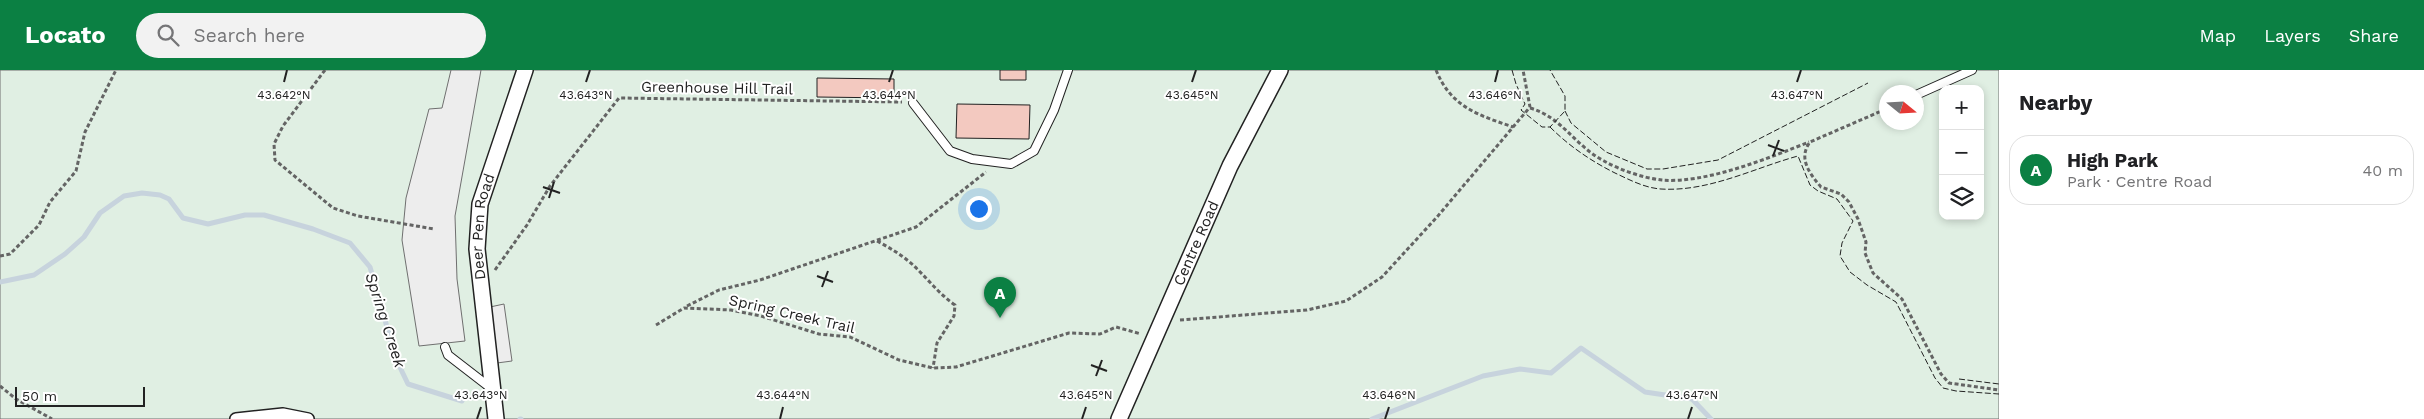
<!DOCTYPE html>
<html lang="en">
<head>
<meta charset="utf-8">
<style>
	body { margin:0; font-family:"Work Sans",sans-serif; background:#f2f2f2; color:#202124 }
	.controls { position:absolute; right:15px; top:15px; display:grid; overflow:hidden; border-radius:10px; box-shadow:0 2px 8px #0003 }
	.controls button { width:45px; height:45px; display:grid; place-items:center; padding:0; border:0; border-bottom:1px solid #e0e0e0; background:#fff; color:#202124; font:25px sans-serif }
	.compass { position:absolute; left:1879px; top:15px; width:45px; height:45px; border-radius:50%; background:#fff; box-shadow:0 2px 8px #0003; rotate:108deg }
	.scale { position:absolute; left:15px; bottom:12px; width:130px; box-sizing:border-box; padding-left:5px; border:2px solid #222; border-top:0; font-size:14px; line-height:18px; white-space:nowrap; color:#222; -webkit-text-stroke:4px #fff; paint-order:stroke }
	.you { position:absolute; left:978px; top:138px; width:18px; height:18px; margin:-12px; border:4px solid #fff; border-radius:50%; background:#1a73e8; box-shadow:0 0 0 8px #1a73e833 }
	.badge { display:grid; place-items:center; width:32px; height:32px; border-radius:50%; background:#0b8043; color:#fff; font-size:16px; font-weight:700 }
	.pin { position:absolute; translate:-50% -41px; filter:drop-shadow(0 1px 2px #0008) }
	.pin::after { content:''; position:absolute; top:26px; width:18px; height:15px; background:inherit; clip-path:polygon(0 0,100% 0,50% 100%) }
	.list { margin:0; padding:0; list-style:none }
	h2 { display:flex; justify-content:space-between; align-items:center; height:65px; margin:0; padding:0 20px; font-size:21px }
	h2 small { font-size:16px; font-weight:400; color:#757577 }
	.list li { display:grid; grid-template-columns:32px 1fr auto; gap:15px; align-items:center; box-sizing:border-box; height:70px; margin:0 10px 10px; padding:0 10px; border:1px solid #e0e0e0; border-radius:20px }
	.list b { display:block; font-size:19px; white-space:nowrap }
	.list p { margin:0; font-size:16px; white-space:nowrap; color:#757577 }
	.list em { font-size:16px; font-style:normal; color:#757577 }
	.icon { flex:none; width:28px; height:28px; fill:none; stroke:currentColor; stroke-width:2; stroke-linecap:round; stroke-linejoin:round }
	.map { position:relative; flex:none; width:1999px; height:349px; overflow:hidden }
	header { display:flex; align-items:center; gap:30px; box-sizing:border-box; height:70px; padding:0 25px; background:#0b8043; color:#fff }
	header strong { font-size:24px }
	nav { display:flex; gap:28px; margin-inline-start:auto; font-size:18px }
	.search { width:350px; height:45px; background:#f2f2f2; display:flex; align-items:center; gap:12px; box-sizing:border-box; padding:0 18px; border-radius:28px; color:#757577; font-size:19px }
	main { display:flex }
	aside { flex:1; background:#fff }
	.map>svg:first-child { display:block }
	.green { fill:#e0efe3; stroke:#6f6f6f; fill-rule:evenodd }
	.parking { fill:#ededed; stroke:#6f6f6f }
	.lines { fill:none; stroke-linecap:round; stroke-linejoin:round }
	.stream { stroke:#c7d3dd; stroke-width:5 }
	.building { fill:#f3c9c0; stroke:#222 }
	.service-casing { stroke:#222; stroke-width:10 }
	.pedestrian-casing { stroke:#222; stroke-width:14 }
	.minor-casing { stroke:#222; stroke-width:18 }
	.path { stroke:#646464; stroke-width:3; stroke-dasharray:4 2.5; stroke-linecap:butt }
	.service { stroke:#fff; stroke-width:8 }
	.pedestrian { stroke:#fff; stroke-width:11 }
	.minor { stroke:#fff; stroke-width:15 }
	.fence { stroke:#222; stroke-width:1; stroke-dasharray:6 2.5; stroke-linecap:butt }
	.ticks { fill:none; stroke:#222; stroke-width:2 }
	.labels { text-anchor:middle; stroke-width:4; stroke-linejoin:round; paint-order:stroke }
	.street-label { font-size:15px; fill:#222; stroke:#fff }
	.water-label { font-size:16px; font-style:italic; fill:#222; stroke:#fff }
	.ticks-label { font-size:12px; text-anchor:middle; fill:#222; stroke:#fff; stroke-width:4; stroke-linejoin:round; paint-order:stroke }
</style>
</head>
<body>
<header>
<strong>Locato</strong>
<div class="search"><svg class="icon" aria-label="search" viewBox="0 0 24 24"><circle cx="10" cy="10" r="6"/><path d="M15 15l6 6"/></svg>Search here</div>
<nav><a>Map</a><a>Layers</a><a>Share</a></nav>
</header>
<main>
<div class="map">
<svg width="1999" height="349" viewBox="0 0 1999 349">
	<rect width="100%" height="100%" fill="#fff"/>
	<path class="green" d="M 0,0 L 1999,0 L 1999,349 L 0,349 ZM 1943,19 L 1980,19 L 1980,146 L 1943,146 ZM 1886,22 L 1916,22 L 1916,52 L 1886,52 Z"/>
	<path class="parking" d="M 451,0 L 481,0 L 455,146 L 457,209 L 465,271 L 419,276 L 402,170 L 406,128 L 429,39 L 442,38 Z
		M 504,234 L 512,291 L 497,293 L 490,237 Z"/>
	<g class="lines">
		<path class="stream" d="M 0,212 L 34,205 L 65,184 L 84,167 L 100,143 L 124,126 L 142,123 L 160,125 L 169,129 L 183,148 L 208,154 L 245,145 L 264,145 L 313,159 L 350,173 L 370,197 L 396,289 L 408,314 L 462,331
			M 520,349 L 521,349
			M 1372,349 L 1483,306 L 1520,299 L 1551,303 L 1581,278 L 1645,322 L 1692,329 L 1711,349"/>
	</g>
	<path class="building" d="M 1000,0 L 1026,0 L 1026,10 L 1000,10 Z
		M 817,8 L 894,9 L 894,28 L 817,27 Z
		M 957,34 L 1030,35 L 1029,69 L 956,68 Z"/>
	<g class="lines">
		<defs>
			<path id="service" d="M 1916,25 L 1972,0
				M 913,33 L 950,81 L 972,89 L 1011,94 L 1034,81 L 1054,40 L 1068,0
				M 445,277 L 448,285 L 492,319"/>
			<path id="pedestrian" d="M 236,349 L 283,344 L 308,349"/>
			<g id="minor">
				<path id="s1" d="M 496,349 L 477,179 L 480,134 L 525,0"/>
				<path id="s2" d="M 1119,349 L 1230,96 L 1280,0"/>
			</g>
		</defs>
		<use href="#service" class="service-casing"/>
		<use href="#pedestrian" class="pedestrian-casing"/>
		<use href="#minor" class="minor-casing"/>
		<path class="path" d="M 325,0 L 283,56 L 274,74 L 275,90 L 333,138 L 358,146 L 434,159
			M 1436,0 C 1451,37 1478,45 1513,57
			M 1530,38 C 1562,47 1575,76 1604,91 C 1620,100 1643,108 1662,110 C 1705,114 1769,88 1809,72
			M 1886,39 L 1810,72 C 1798,88 1809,103 1821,117 L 1841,124 L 1849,132 L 1858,149 L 1866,172 L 1865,183 L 1873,203 L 1902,229 L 1941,304 L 1949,313 L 1999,320
			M 877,171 C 890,178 902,185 913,195 C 927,208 939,224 955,235 L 954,246 L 937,273 L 933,298
			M 0,186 L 10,184 L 39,155 L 50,132 L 76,101 L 85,62 L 116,0
			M 495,200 L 527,155 L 550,116 L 619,28 L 902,32
			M 687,236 L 719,220 L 760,210 L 916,157 L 986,102
			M 1180,250 L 1307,240 L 1346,231 L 1382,207 L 1437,147 L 1530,37 L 1523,0
			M 656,255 L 684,238 L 731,240 L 761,246 L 819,264 L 850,267 L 899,290 L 933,298 L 956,297 L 1069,263 L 1100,264 L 1116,257 L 1141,264
			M 0,316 L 16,329 L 52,349"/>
		<use href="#service" class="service"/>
		<use href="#pedestrian" class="pedestrian"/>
		<use href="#minor" class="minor"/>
		<path class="fence" d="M 1512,0 L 1516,14 L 1525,34 L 1521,40 L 1542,57 L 1550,57 L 1565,41 L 1565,26 L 1550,0
			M 1565,41 L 1571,53 L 1606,82 L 1647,99 L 1663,99 L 1718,90 L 1868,13
			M 1550,57 C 1569,76 1591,91 1615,103 C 1630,110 1645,118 1661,119 C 1709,122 1754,98 1798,86 L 1810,115 L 1818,121 L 1837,129 L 1853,151 L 1842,173 L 1840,186 L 1850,202 L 1867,215 L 1896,232 L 1935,308 L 1943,318 L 1956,321 L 1999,324
			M 1959,309 L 1999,314"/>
	</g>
	<path class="ticks" d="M 284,12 L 287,0M 586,12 L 590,0M 889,12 L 893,0M 1192,12 L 1196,0M 1495,12 L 1498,0M 1797,12 L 1801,0M 1768,75 L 1784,81M 1773,86 L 1779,70M 543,117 L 560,123M 549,128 L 554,112M 817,206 L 833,212M 822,217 L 828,201M 1091,295 L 1107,301M 1096,306 L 1102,290M 477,349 L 481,337M 780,349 L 783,337M 1082,349 L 1086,337M 1385,349 L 1389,337M 1688,349 L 1692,337"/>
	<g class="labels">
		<g class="street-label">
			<text transform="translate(717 18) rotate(1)" y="5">Greenhouse Hill Trail</text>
			<text dy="5" stroke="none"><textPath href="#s1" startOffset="194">Deer Pen Road</textPath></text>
			<text dy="5" stroke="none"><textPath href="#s2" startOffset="192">Centre Road</textPath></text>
			<text transform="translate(792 244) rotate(13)" y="5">Spring Creek Trail</text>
		</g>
		<g class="water-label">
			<text transform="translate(386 250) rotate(72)" y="6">Spring Creek</text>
		</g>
	</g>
	<g class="ticks-label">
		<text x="284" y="29">43.642°N</text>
		<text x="586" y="29">43.643°N</text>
		<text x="889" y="29">43.644°N</text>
		<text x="1192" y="29">43.645°N</text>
		<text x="1495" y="29">43.646°N</text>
		<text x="1797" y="29">43.647°N</text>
		<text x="481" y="329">43.643°N</text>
		<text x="783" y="329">43.644°N</text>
		<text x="1086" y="329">43.645°N</text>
		<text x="1389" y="329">43.646°N</text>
		<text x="1692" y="329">43.647°N</text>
	</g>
</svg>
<div class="controls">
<button>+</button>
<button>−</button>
<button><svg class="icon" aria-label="layers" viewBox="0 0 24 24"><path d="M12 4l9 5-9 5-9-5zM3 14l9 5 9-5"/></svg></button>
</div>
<svg class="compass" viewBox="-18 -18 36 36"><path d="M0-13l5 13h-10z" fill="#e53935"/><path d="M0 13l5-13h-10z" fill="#757577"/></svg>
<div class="scale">50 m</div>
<div class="you"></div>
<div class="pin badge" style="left:1000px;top:248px">A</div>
</div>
<aside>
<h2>Nearby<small></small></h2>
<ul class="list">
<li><span class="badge">A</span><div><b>High Park</b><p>Park · Centre Road</p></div><em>40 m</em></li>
</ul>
</aside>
</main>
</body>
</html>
